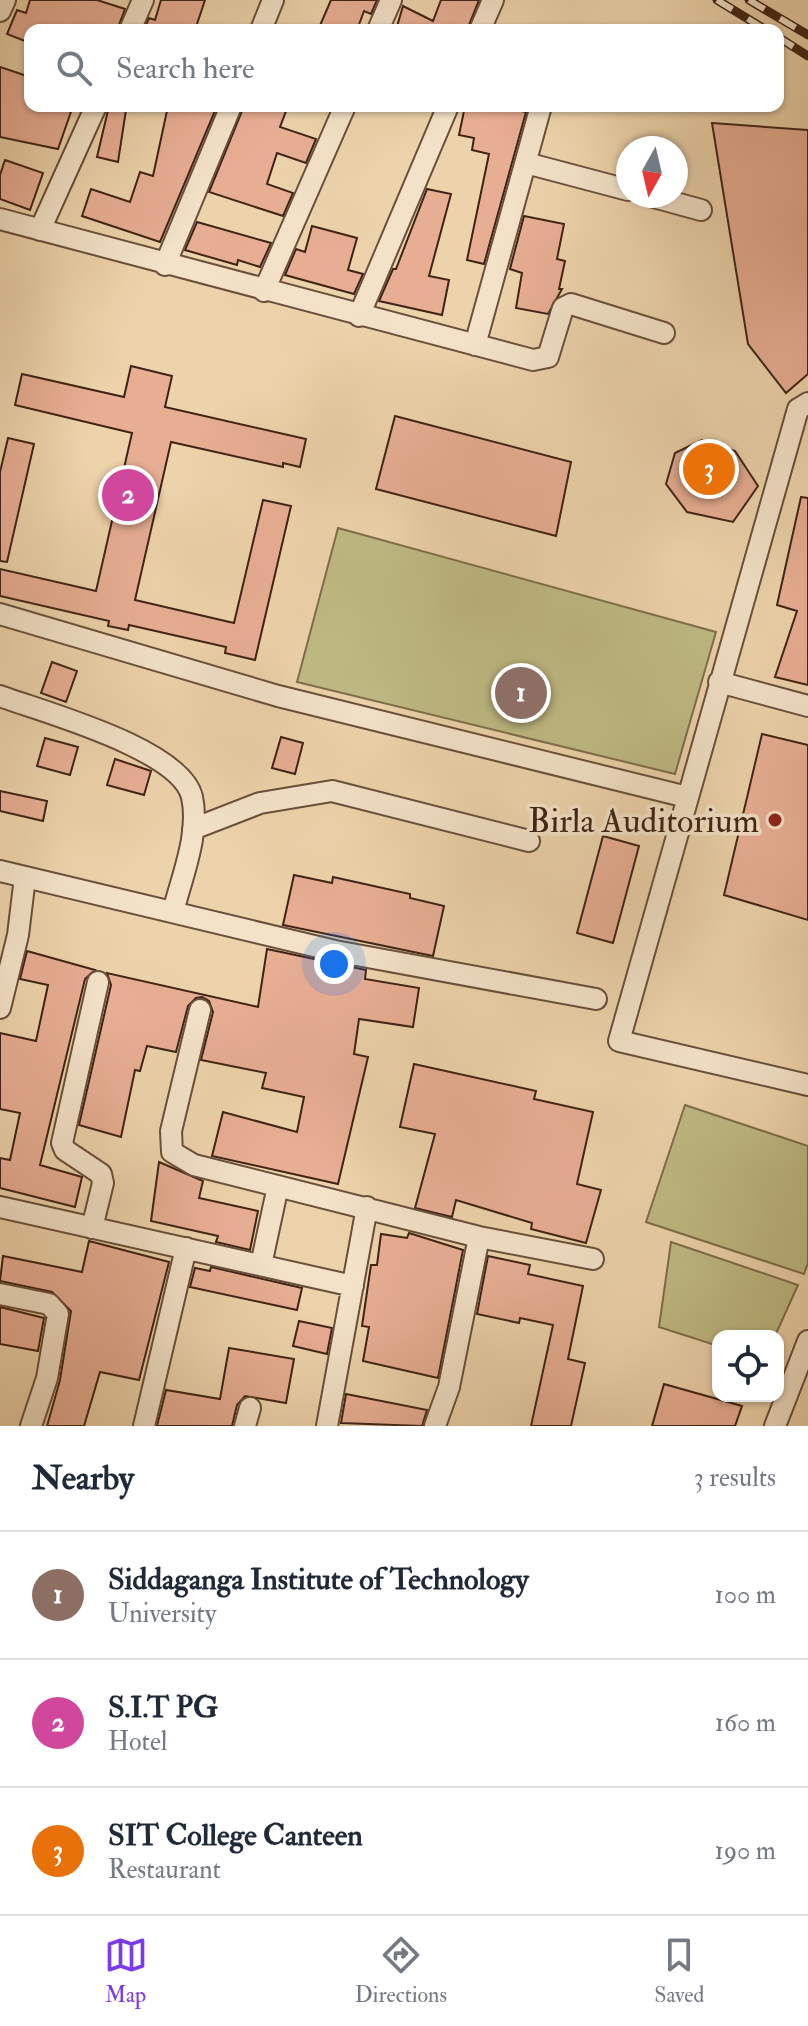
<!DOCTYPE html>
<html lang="en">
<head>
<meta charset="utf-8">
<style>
	body { margin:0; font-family:"IM FELL Double Pica",serif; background:#f6f6f7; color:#1f2937 }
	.controls { position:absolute; right:24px; bottom:24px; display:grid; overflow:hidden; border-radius:16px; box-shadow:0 2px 6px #0004 }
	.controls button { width:72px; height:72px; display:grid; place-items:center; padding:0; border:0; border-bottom:2px solid #e0e1e3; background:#fff; color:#1f2937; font:40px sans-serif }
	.compass { position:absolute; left:616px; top:136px; width:72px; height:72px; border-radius:50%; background:#fff; box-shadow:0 2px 6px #0004; rotate:188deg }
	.you { position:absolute; left:334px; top:964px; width:28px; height:28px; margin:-20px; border:6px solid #fff; border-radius:50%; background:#1a73e8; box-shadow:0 0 0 12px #1a73e833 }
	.badge { display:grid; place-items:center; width:52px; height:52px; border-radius:50%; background:#7c3aed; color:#fff; font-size:26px; font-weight:700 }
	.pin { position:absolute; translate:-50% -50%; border:4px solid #fff; box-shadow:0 2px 8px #0006 }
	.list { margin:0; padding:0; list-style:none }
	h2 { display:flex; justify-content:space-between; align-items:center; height:104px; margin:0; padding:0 32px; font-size:34px }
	h2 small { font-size:26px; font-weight:400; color:#747a83 }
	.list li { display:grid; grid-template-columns:52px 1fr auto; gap:24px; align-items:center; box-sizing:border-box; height:128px; padding:0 32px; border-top:2px solid #e0e1e3 }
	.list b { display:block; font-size:30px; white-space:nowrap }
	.list p { margin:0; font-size:26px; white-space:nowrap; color:#747a83 }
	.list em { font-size:26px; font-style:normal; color:#747a83 }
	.icon { flex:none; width:44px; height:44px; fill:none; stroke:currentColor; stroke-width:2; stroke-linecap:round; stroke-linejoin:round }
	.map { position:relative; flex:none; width:808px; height:1426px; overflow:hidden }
	.search { position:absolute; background:#fff; box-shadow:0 2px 6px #0004; left:24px; right:24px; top:24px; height:88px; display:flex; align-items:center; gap:20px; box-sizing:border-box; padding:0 28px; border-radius:16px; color:#747a83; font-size:30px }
	.sheet { height:488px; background:#fff }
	nav { display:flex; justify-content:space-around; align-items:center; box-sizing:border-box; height:112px; border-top:2px solid #e0e1e3; background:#fff; font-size:22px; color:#747a83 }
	nav a { display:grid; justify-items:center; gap:4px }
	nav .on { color:#7c3aed }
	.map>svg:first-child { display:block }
	.green { fill:#bfba84; stroke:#7f6e4c; stroke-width:2 }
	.building { fill:#e8ae94; stroke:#3f2314; stroke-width:2 }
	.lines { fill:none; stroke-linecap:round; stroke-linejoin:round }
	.minor-casing { stroke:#6a4f3a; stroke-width:24 }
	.minor { stroke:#f3e2c8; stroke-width:20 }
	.rail-casing { stroke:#3f2314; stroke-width:9 }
	.rail { stroke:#f3e2c8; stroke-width:6; stroke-dasharray:18; stroke-linecap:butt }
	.poi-dot { fill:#8f2418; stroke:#f3e2c8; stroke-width:3 }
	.labels { text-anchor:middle; stroke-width:7; stroke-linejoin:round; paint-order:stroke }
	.poi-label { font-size:34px; fill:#3f2314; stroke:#f3e2c8; text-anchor:end }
</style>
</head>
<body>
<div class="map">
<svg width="808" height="1426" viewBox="0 0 808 1426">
	<rect width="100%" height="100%" fill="#edd3ab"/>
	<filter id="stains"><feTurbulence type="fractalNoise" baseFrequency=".0025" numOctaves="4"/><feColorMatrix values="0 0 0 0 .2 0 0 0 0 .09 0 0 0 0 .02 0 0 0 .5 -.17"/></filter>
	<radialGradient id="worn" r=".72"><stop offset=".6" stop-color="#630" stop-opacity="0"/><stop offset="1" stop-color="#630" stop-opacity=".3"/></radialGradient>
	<path class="green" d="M 338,528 L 716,632 L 675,774 L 297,682 Z
		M 685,1105 L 808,1146 L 808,1263 L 804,1274 L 646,1222 Z
		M 671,1242 L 798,1285 L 775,1336 L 718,1336 L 718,1346 L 659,1327 Z"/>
	<path class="building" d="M 30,0 L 97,0 L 125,9 L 117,30 L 30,30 L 30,43 L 7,34 L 17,10 L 26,13 Z
		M 161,0 L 205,0 L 195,30 L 144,30 L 149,18 L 155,20 Z
		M 331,0 L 377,0 L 371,14 L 364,11 L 357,30 L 318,30 Z
		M 441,0 L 479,0 L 467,30 L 396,30 L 403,6 L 433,21 Z
		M 0,67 L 30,77 L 30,106 L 73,106 L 58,149 L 0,137 Z
		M 109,106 L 126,110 L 118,162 L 97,157 Z
		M 168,106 L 217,106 L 160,242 L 82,216 L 91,189 L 130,202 L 140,172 L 153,176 Z
		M 244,106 L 288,106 L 280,127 L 316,139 L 306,163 L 277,153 L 267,184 L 293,193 L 283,216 L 209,192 Z
		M 465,106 L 498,106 L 526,112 L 484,264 L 467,260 L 489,154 L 472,150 L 474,138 L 459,135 Z
		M 712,123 L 808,130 L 808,374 L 786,393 L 748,344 Z
		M 5,160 L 43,173 L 30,210 L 0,199 L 0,175 Z
		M 427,189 L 451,194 L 429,276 L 449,280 L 442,315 L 379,301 L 393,269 L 396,269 Z
		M 524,216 L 564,224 L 557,259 L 565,261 L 559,289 L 562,289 L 548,314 L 516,308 L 522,273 L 510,269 Z
		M 197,222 L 271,243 L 260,267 L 238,260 L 237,265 L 185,250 Z
		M 312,226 L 357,238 L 348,270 L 363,274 L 354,294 L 285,275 L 296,249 L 305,252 Z
		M 131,366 L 172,376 L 165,407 L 306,439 L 300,467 L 283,463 L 283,467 L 171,442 L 135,600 L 234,623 L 263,500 L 291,506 L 255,660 L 225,653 L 226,647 L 129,625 L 128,630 L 108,626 L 109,621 L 0,596 L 0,569 L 96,591 L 132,433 L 15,405 L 22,374 L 124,397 Z
		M 395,416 L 571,462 L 556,536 L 376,489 Z
		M 8,438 L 34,444 L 7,562 L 0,561 L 0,472 Z
		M 702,440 L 735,451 L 758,486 L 733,522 L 687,512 L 666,484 L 675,453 Z
		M 801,497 L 808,498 L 808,685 L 775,677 L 797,611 L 777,605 Z
		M 52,662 L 77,671 L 66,702 L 41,693 Z
		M 762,734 L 808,745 L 808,920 L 724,895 Z
		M 281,737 L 303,743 L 295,774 L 272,768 Z
		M 45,738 L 78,747 L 70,775 L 37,766 Z
		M 115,759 L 151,771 L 144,795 L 107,785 Z
		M 0,791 L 47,801 L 43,821 L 0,811 Z
		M 603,836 L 639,846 L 613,943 L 577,933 Z
		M 294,875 L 332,883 L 333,877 L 410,894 L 410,898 L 444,906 L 433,956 L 283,925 Z
		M 267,949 L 366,970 L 365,979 L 419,988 L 413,1027 L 359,1019 L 354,1054 L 368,1057 L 338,1184 L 212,1156 L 223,1112 L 297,1132 L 304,1097 L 262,1088 L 266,1073 L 201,1060 L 213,1012 L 209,1001 L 202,997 L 196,998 L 188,1006 L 176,1052 L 147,1046 L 140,1071 L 135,1070 L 121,1137 L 79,1125 L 111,985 L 107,973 L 258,1007 Z
		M 27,951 L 95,970 L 85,979 L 40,1165 L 82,1177 L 75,1207 L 0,1188 L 0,1158 L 10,1160 L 20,1113 L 0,1109 L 0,1033 L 36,1041 L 48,985 L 20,979 Z
		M 414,1064 L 536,1091 L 534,1099 L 593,1112 L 577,1184 L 601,1190 L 586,1243 L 531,1229 L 532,1223 L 456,1200 L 452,1217 L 415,1208 L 435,1134 L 400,1127 Z
		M 159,1162 L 203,1181 L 199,1198 L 258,1211 L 250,1250 L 216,1242 L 218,1236 L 151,1221 Z
		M 409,1233 L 463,1250 L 438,1378 L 363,1361 L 369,1327 L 362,1326 L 371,1265 L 377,1265 L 381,1234 L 407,1238 Z
		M 89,1241 L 169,1262 L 139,1380 L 100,1372 L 84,1426 L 47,1426 L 60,1380 L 71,1311 L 52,1292 L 0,1281 L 3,1256 L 82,1272 Z
		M 488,1256 L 530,1265 L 528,1274 L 583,1286 L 568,1359 L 585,1363 L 571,1426 L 531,1426 L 553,1325 L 520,1318 L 519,1323 L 477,1314 Z
		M 211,1267 L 302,1288 L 297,1310 L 190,1287 L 195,1268 L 210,1271 Z
		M 0,1307 L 44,1318 L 38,1351 L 0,1344 Z
		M 299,1321 L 332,1328 L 327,1354 L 293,1346 Z
		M 229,1348 L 294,1359 L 286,1403 L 245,1396 L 237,1405 L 232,1426 L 157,1426 L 166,1390 L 220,1399 Z
		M 664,1384 L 742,1406 L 735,1426 L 652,1426 Z
		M 346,1394 L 427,1410 L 422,1426 L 341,1423 Z"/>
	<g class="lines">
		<defs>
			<path id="minor" d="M 0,11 L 5,0
				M 130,30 L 143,0
				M 261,30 L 273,0
				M 378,30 L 391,0
				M 480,30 L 493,0
				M 526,163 L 628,190
				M 650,196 L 701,210
				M 0,219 L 533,360 L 548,357 L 563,308 L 571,304 L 664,333
				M 40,230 L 96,106
				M 165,265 L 231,106
				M 264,291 L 345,106
				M 359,316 L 448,106
				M 475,345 L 541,106
				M 808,403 L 798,409 L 619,1041 L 808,1085
				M 0,614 L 278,696 L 687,797
				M 719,682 L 808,706
				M 0,696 C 43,712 181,749 192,797 C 200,834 182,876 173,912
				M 193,829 L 260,803 L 332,791 L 529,841
				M 0,871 L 335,951 L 596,999
				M 0,1008 L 18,935 L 25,877
				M 200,1010 L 171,1131 L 172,1152 L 194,1165 L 479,1237 L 593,1259
				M 0,1207 L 353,1286
				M 92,1228 L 103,1183 L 101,1174 L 65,1150 L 62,1143 L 98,982
				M 261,1265 L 278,1186
				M 0,1294 L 49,1304 L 58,1314 L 47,1378 L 31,1426
				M 144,1426 L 186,1248
				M 245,1426 L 250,1408
				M 327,1426 L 367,1207
				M 435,1426 L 449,1387 L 479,1237
				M 775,1426 L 808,1341"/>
		</defs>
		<use href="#minor" class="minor-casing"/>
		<use href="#minor" class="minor"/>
		<defs>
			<path id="rail" d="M 717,0 L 766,30
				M 749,0 L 808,35
				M 778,37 L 808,56"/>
		</defs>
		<use href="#rail" class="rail-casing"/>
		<use href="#rail" class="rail"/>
	</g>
	<circle class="poi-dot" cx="775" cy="820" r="8"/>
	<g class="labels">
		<g class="poi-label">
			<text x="759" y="832">Birla Auditorium</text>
		</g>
	</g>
	<rect width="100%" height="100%" filter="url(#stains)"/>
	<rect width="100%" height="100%" fill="url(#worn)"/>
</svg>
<div class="controls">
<button><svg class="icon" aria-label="locate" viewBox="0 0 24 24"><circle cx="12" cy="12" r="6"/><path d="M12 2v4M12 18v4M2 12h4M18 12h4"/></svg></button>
</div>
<svg class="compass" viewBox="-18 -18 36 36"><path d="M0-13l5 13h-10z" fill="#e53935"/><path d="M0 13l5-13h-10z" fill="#747a83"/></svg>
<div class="you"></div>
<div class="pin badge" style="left:521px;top:693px;background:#8d6e63">1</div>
<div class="pin badge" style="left:128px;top:495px;background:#d1479c">2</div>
<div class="pin badge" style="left:709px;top:469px;background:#e8710a">3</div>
<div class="search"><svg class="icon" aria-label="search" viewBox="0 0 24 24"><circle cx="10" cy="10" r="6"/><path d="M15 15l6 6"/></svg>Search here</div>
</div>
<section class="sheet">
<h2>Nearby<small>3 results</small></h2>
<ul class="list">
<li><span class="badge" style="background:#8d6e63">1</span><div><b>Siddaganga Institute of Technology</b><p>University</p></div><em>100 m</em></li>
<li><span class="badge" style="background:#d1479c">2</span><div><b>S.I.T PG</b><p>Hotel</p></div><em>160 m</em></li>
<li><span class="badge" style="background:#e8710a">3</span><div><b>SIT College Canteen</b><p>Restaurant</p></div><em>190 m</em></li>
</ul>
</section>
<nav>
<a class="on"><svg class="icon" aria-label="map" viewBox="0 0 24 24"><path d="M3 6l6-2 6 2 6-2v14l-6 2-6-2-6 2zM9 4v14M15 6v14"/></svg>Map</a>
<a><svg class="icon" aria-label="directions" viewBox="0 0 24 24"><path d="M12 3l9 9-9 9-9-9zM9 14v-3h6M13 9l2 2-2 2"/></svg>Directions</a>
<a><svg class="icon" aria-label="saved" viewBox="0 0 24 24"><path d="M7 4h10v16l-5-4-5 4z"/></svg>Saved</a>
</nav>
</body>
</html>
